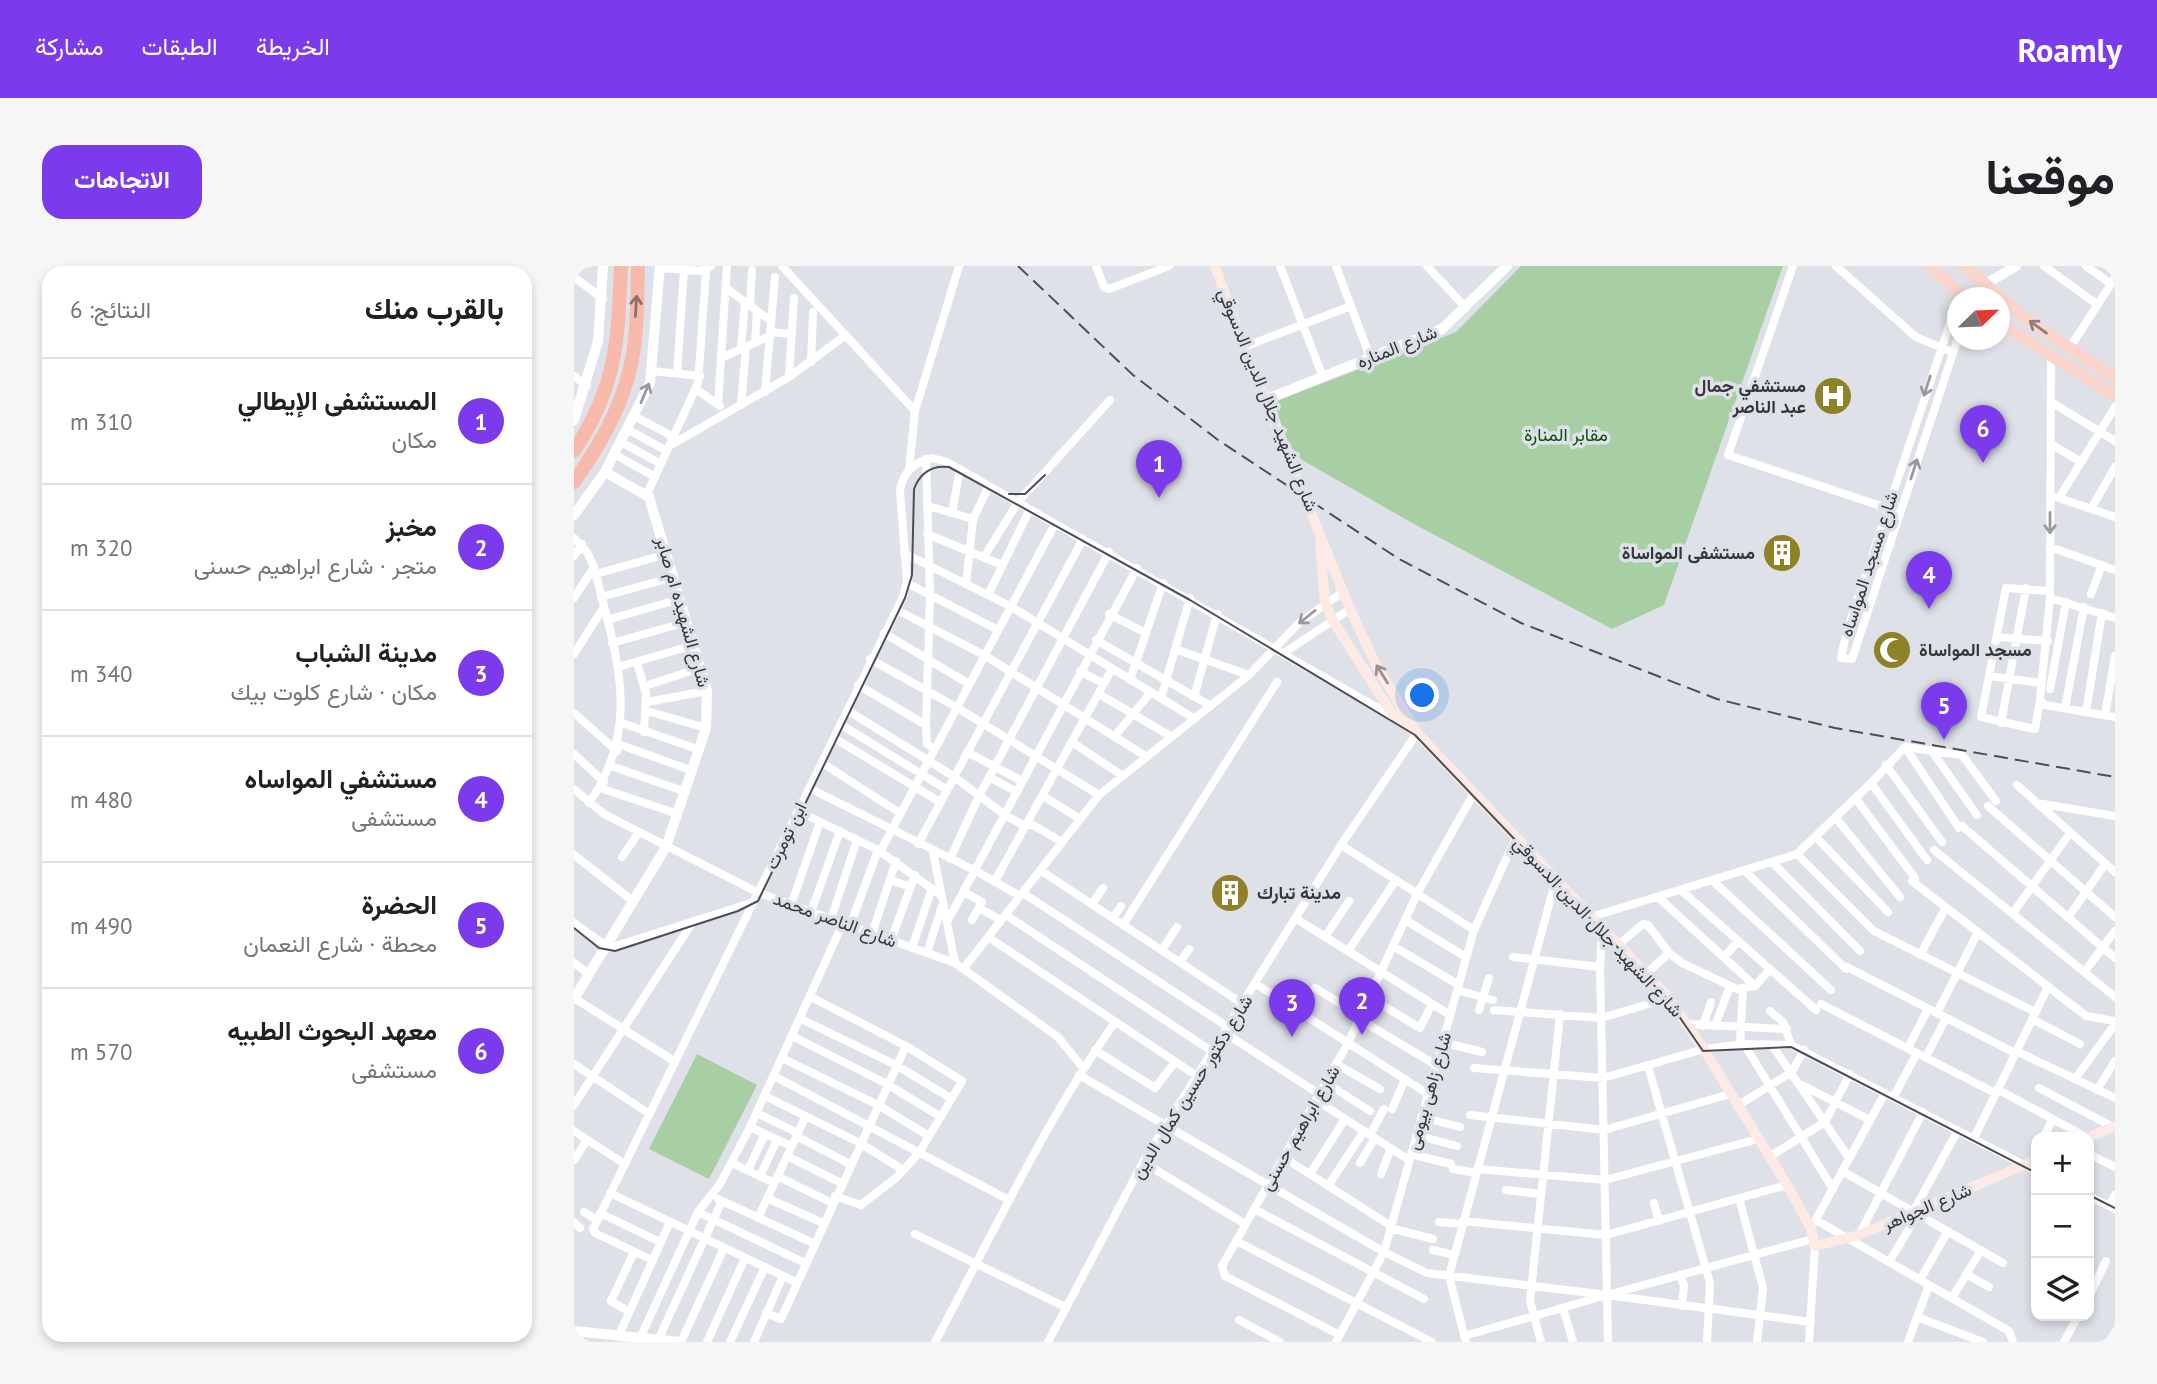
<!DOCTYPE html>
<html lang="ar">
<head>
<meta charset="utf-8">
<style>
	body { margin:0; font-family:"PT Sans",Vazirmatn,sans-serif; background:#f6f6f6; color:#202124; direction:rtl }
	.controls { position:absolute; right:21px; bottom:21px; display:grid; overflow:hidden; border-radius:14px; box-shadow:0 4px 10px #0003 }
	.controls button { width:63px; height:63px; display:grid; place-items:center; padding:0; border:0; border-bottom:2px solid #e0e0e0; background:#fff; color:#202124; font:35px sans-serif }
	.compass { position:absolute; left:1373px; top:21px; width:63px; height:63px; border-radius:50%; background:#fff; box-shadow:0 4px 10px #0003; rotate:67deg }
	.you { position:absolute; left:849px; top:430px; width:24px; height:24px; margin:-18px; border:5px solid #fff; border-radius:50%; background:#1a73e8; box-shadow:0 0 0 10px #1a73e833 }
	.badge { display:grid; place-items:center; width:46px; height:46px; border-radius:50%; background:#7c3aed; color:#fff; font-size:23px; font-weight:700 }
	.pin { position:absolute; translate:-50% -58px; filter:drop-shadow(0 2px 4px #0008) }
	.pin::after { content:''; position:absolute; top:37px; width:24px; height:21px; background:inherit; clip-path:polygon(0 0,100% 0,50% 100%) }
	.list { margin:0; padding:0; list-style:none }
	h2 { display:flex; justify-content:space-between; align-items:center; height:91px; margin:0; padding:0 28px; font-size:30px }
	h2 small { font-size:23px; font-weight:400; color:#757577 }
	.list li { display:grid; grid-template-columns:46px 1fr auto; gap:21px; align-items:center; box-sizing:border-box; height:126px; padding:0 28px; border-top:2px solid #e0e0e0 }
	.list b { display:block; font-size:26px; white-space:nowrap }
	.list p { margin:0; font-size:23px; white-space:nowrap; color:#757577 }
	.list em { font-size:23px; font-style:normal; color:#757577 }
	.icon { flex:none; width:38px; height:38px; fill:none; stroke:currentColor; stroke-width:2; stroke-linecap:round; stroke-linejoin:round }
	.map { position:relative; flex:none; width:1541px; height:1076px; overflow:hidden; direction:ltr; border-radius:21px }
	header { display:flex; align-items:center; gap:42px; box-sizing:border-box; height:98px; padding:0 35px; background:#7c3aed; color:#fff }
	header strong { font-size:33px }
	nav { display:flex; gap:38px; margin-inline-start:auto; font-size:24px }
	.intro { display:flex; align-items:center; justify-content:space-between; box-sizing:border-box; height:168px; padding:0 42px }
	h1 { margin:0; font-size:49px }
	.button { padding:18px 32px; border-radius:21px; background:#7c3aed; color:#fff; font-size:24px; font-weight:700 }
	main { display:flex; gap:42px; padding:0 42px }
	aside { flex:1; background:#fff; border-radius:21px; box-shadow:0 4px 10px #0003 }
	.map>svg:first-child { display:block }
	.green { fill:#a8cea4 }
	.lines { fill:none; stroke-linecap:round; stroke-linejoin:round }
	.minor { stroke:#fff; stroke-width:8 }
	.tertiary { stroke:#fff; stroke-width:10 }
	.secondary { stroke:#fdeae5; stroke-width:10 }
	.primary { stroke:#fad5cb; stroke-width:12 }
	.motorway { stroke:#f7b9a9; stroke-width:14 }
	.tram { stroke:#4d4e52; stroke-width:2 }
	.rail { stroke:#4d4e52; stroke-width:2; stroke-dasharray:14 7; stroke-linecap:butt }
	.oneway { stroke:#8c716b }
	.oneway2 { stroke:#8e7e7b }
	.oneway3 { stroke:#9a9a9c }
	.oneway4 { stroke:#99908f }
	.labels { text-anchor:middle; stroke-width:7; stroke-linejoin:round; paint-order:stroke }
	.street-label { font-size:18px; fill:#353639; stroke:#dee2e8 }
	.poi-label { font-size:18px; font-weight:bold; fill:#353639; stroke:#dee2e8; text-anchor:end }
	.park-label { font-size:18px; fill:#114d0f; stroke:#dee2e8 }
</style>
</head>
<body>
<header>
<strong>Roamly</strong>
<nav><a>الخريطة</a><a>الطبقات</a><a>مشاركة</a></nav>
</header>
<div class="intro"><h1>موقعنا</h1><a class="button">الاتجاهات</a></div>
<main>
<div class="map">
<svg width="1541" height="1076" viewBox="0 0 1541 1076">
	<rect width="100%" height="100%" fill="#dee2e8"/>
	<path class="green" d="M 947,0 L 1209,0 L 1090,339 L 1038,363 L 840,258 L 728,194 L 713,176 L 700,136 L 882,66 Z
		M 123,788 L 183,819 L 135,913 L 75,883 Z"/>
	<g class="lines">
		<path class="minor" d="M 208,0 L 341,145
			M 522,0 L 530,21 L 535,23 L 595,0
			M 706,0 L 749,111
			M 762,0 L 796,91
			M 853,0 L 892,42
			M 1219,0 L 1154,189 L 1325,246
			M 1262,0 L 1342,71 L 1378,86
			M 1470,0 L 1524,39
			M 1512,0 L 1537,18
			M 86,2 L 127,5 L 137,0
			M 0,11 L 29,33
			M 152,22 L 197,55
			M 1384,33 L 1272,368 L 1267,392 L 1278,393 L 1384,72
			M 176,40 L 178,4
			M 196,66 L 218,68
			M 181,77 L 183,45
			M 670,81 L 777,40
			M 167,83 L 171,36
			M 1495,83 L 1541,12
			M 1477,91 L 1476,332 L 1466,434 L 1471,439 L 1541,451
			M 147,92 L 196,70
			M 237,96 L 239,46
			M 78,105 L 126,110
			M 103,107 L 110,4
			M 0,110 L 13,120
			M 215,111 L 220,32
			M 122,123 L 146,140
			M 191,126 L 201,11
			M 1477,136 L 1541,175
			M 144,138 L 153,0
			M 167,139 L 172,81
			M 60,150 L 100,171
			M 53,163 L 93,185
			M 47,176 L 87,198
			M 1477,178 L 1507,196
			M 97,179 L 215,111 L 272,69
			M 40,188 L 81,211
			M 352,193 L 356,329 L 352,459 L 353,478 L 360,483
			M 335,204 L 341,145 L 385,0
			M 73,228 L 124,117 L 132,5
			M 1482,231 L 1541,251
			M 1485,232 L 1541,141
			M 354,240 L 399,253
			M 1517,243 L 1541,201
			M 378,247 L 386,203
			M 353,268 L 428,299
			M 0,272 L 13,286 L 20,301 C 41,386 70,458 15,537
			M 1476,281 L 1541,304
			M 330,287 L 436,340 L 621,453
			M 0,290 L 8,278
			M 410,291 L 444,236 L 536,134
			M 22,308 L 93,288
			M 333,317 L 424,364
			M 392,318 L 399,253 L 415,220
			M 1517,328 L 1528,299
			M 414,329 L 456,243
			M 27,331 L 100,311
			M 0,332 L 20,301
			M 1476,332 L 1541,352
			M 323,344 L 410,389 L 573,491
			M 535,348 L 570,366
			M 33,354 L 106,333
			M 310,367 L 395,418
			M 1423,371 L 1474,375
			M 522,374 L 637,440
			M 38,377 L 113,356
			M 601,383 L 675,409
			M 710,387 L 776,343
			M 0,388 L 30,341
			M 296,393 L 382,441 L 525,529
			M 63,396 L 72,428 L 70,466
			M 44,401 L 120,379
			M 506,405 L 530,418
			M 1415,410 L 1468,417
			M 556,414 L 589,317
			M 284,419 L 352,459
			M 71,420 L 126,402
			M 1476,423 L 1492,336
			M 525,428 L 598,471
			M 620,431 L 643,348
			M 587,432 L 616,332
			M 1466,434 L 1461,463 L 1407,451 L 1432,322 L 1476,325
			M 73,436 L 133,425
			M 1491,442 L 1510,341
			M 273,444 L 379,510 L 431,549 L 449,559 L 459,559 L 488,576
			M 73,445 L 132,462
			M 1512,446 L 1528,347
			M 0,447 L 43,485
			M 1531,449 L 1541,390
			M 48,457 L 126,484
			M 1427,457 L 1452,322
			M 266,458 L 372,523
			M 540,471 L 577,426
			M 260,472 L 366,536
			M 498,476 L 549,510
			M 44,478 L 119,505
			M 1331,481 L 1385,562
			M 1357,484 L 1403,549
			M 393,486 L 448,515
			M 0,488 L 30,516
			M 248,497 L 326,547
			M 1312,499 L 1368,576
			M 37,500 L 112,526
			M 415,511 L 443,526
			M 1297,517 L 1353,594
			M 1443,519 L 1541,606
			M 26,522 L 104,548
			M 235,522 L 402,605 L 446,630
			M 0,523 L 30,548 L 185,627 L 381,697 L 484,771 L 509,802
			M 469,530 L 506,553
			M 1282,533 L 1341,612
			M 1463,537 L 1541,550
			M 1414,540 L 1541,651
			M 224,545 L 304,584 L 368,630
			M 1262,552 L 1326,631
			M 1388,560 L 1541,692
			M 1242,571 L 1314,646
			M 344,578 L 509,273
			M 767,579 L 900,664
			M 1360,584 L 1541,731
			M 306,586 L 481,258
			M 359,586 L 381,697
			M 1223,588 L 1300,665 L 1461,746
			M 0,589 L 60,636
			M 48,591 L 65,566
			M 376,593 L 405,530 L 535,286
			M 1198,596 L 1286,685
			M 466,604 L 669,738
			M 1171,605 L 1272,703
			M 316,614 L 337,621
			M 1138,614 L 1257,724
			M 421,615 L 538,403
			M 1338,615 L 1512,750 L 1541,755
			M 1107,624 L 1242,744
			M 390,626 L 408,636 L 398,654
			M 449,627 L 654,761
			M 1084,631 L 1181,720
			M 518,638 L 529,622
			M 217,639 L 246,556
			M 405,642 L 427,654
			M 237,646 L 266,565
			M 1439,647 L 1496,567
			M 432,649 L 639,786
			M 1017,651 L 1223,588 L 1297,517 L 1331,481 L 1388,489 L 1422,535
			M 539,652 L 547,640
			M 721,652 L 876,749
			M 1494,652 L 1531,598
			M 257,653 L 283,574
			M 831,654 L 892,691
			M 373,656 L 563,302
			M 0,657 L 35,682 L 177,637
			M 549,659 L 703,416
			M 276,660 L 304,584
			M 1028,663 L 1026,701 L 1034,1076
			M 298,668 L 322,595
			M 414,671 L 623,810
			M 751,671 L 775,635
			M 317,674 L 341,609
			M 1044,679 L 1069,658 L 1074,659 L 1095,687 L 1108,697 L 1163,723 L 1181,720 L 1196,703
			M 819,680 L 885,719
			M 338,682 L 358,622
			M 588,684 L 603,661
			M 774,685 L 822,614
			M 353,687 L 368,640
			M 1346,689 L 1372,641
			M 939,691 L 1026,701
			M 1150,691 L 1164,675
			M 606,696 L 615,683
			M 0,697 L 15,708
			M 1273,701 L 1441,787
			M 390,702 L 525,529 L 675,409 L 726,356 L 769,326
			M 1511,705 L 1541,665
			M 1072,708 L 1095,687
			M 682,718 L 854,828
			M 741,722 L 787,750
			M 883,724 L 919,734
			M 237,731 L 332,780 L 388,815 L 345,887 L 323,911 L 287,939 L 261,930
			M 795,731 L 846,762 L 858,738
			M 0,732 L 100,795
			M 1247,738 L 1421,827
			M 905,744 L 915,712
			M 920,744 L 1027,752 L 1095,732
			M 1196,745 L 1209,756 L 1217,779
			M 1363,747 L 1404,666
			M 227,753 L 322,799 L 378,833
			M 785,753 L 862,799
			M 1458,753 L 1506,778
			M 1112,758 L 1213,763
			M 1129,760 L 1137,736
			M 1141,760 L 1156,720
			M 651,767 L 745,828
			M 218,770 L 313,818 L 367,851
			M 868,776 L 908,786
			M 1170,778 L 1259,923
			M 1166,779 L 1169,723
			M 1198,779 L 1275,892
			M 1334,782 L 1354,743
			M 521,784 L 581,822 L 601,796
			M 1442,785 L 1541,832
			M 1352,791 L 1372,752
			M 208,792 L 304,839 L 355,870
			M 0,798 L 74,847
			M 762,798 L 806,823
			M 1074,800 L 1136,1017 L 1133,1076
			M 900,802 L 1029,812 L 1130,783 L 1170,778 L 1217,779 L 1462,905
			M 505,809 L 810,986 L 853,1007 L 1033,1029 L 1239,973
			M 200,810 L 433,933
			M 1501,813 L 1541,758
			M 752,817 L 796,845
			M 1228,819 L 1296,854
			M 1465,822 L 1539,861
			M 1423,823 L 1512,871
			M 1523,824 L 1541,795
			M 191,830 L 286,877 L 329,904
			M 1319,832 L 1343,787
			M 742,834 L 835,894
			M 0,839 L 118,657
			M 1163,840 L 1218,806 L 1230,784
			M 818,843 L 831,813
			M 183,847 L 224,867
			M 896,849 L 1030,864 L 1156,828
			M 847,851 L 886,861
			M 176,861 L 217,880
			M 0,865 L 49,897
			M 1471,868 L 1479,853
			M 796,869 L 810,843
			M 842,869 L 883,880
			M 222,870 L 276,898
			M 1400,872 L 1474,721
			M 837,888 L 877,898
			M 1515,888 L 1541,901
			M 213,890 L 267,917
			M 709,891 L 817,960
			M 1195,891 L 1251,856 L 1276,808
			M 0,894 L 13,874
			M 569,896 L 671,958
			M 158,897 L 200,917
			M 786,897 L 801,872
			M 879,903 L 902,907
			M 903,903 L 1031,914 L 1184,873
			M 174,904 L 191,868
			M 1268,905 L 1429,997
			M 736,908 L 771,853
			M 807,908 L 817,882
			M 186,910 L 203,874
			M 203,910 L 258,937
			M 754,920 L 790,865
			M 932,924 L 966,928
			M 36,927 L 222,1016
			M 1515,930 L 1541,943
			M 193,932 L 249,957
			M 1165,932 L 1189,1022 L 1183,1076
			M 144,933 L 239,977
			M 1080,937 L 1085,955
			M 1535,940 L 1541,929
			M 680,943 L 850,1033
			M 10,946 L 23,954
			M 124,946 L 231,997
			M 1339,946 L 1384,864
			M 26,947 L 86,976
			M 184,952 L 232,850
			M 1242,954 L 1435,1065 L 1439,1076
			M 889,955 L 1032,969 L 1213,919
			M 0,956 L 6,962
			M 865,956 L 888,958
			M 1240,957 L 1311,827
			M 816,962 L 859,973
			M 341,968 L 491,1041
			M 1285,969 L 1349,846
			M 662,975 L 858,1076
			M 859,984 L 880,989
			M 78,994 L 21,967 L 19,963 L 329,331 L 333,315 L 326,225 C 328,207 340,196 358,192 L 373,196 L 818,450
			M 1315,996 L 1344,948
			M 1392,1008 L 1415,1021
			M 1106,1009 L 1110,1019 L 1108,1040
			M 1346,1014 L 1374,965
			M 1515,1031 L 1532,995
			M 1378,1032 L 1407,984
			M 989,1042 L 999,1076
			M 54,1045 L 37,1035 L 60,986
			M 192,1047 L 207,1053 L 332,780
			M 1343,1051 L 1409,1076
			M 665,1054 L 706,1076
			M 45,1069 L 96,956
			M 766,1069 L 651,1010 L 648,1000 L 774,777 L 843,628 L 900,527
			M 67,1070 L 124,946 L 146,918 L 176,861 L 269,657
			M 890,1070 L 1033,1029 L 1237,1056
			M 85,1072 L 148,935
			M 107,1076 L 150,982
			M 133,1076 L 171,992
			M 156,1076 L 191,1001
			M 180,1076 L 209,1010
			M 361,1076 C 419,968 470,857 541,756
			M 474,1076 L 569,896 L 767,579 L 843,467
			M 762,1076 L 810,986 L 900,664 L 942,571
			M 892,1076 L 875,1010 L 982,613
			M 967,1076 L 956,1035 L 986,748
			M 1235,1076 L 1241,980
			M 1334,1076 L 1355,1019
			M 1490,1076 L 1504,1050
			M 1536,1076 L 1541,1066"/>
		<path class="tertiary" d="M 1412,18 L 1442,0
			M 693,133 L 868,63 L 933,0
			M 0,154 L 24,75 L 29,0
			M 0,249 L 31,206 L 76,117 L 86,0
			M 0,733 L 92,581 L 132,462 L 133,425 L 75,231 L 31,206
			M 0,1065 L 106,1076"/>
		<path class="secondary" d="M 641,0 L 670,81 L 776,343 L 802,399 L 843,467 L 1095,732 L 1131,785 L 1213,919 L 1237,962 L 1241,980 L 1285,969 L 1462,894
			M 746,275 L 751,337 L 758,353 L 817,446 L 842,467
			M 1515,871 L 1541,860"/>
		<path class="primary" d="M 1356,0 L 1392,32
			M 1390,0 L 1451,52 L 1541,112
			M 1426,57 L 1541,130"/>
		<path class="motorway" d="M 0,185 C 43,120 44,75 47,0
			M 0,216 C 25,180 48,142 57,98 C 64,67 63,32 64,0"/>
		<path class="tram" d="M 435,228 L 451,228 L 471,209
			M 0,662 L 25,682 L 41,685 L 164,645 L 184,635 L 331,332 L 338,309 L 340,223 C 346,207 357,199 375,201 L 616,334 L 841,469 L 1093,733 L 1129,785 L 1217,781 L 1462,907
			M 1515,929 L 1541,942"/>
		<path class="rail" d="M 444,0 L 559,109 L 644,174 L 825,293 L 947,357 L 1143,433 L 1261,462 L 1541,511"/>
	</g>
	<defs><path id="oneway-shaft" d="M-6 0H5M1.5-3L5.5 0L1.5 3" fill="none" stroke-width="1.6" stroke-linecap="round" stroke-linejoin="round" transform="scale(1.75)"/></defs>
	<use class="oneway" href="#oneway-shaft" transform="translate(62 40) rotate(-87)"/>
	<use class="oneway2" href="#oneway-shaft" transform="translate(1464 61) rotate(-144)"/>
	<g class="oneway3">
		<use href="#oneway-shaft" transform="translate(1353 120) rotate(108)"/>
		<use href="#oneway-shaft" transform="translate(71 127) rotate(-67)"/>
		<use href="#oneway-shaft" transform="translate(1340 203) rotate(-72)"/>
		<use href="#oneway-shaft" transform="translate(1476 257) rotate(90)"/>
		<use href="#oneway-shaft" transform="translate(733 351) rotate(141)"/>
	</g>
	<use class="oneway4" href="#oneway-shaft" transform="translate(808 408) rotate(-122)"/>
	<defs>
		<symbol id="hospital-disc" viewBox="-11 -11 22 22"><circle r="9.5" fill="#8e8128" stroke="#dee2e8"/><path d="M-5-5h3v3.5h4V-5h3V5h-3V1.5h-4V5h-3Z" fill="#fff"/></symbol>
		<symbol id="building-disc" viewBox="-11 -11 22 22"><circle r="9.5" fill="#8e8128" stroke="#dee2e8"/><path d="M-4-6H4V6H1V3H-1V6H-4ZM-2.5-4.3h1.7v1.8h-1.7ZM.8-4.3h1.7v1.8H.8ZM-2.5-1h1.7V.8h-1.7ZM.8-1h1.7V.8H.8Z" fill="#fff"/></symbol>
		<symbol id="mosque-disc" viewBox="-11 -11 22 22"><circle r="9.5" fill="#8e8128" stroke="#dee2e8"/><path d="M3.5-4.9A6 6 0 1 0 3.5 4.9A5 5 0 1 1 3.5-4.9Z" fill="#fff"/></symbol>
	</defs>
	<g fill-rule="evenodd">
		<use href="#hospital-disc" x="1237" y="108" width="44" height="44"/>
		<use href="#building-disc" x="1186" y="265" width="44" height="44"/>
		<use href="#mosque-disc" x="1296" y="362" width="44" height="44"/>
		<use href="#building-disc" x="634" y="605" width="44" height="44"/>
	</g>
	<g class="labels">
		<g class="street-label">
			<text transform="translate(823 81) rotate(-22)" y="6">شارع المناره</text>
			<text transform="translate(694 134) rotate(68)" y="6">شارع الشهيد جلال الدين الدسوقي</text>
			<text transform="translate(1295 298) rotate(-72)" y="6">شارع مسجد المواساه</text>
			<text transform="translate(109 346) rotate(74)" y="6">شارع الشهيده ام صابر</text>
			<text transform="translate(212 570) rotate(-64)" y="6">ابن تومرت</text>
			<text transform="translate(261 654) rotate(20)" y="6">شارع الناصر محمد</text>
			<text transform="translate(1024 661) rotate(47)" y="6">شارع الشهيد جلال الدين الدسوقي</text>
			<text transform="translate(618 821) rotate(-58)" y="6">شارع دكتور حسين كمال الدين</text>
			<text transform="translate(855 825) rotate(-74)" y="6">شارع زاهى بيومى</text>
			<text transform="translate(726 862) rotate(-60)" y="6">شارع ابراهيم حسنى</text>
			<text transform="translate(1353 941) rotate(-23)" y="6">شارع الجواهر</text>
		</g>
		<g class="poi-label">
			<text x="1232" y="126">مستشفي جمال<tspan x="1232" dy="21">عبد الناصر</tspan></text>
			<text x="1181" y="293">مستشفى المواساة</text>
			<text x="1345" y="390" text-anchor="start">مسجد المواساة</text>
			<text x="683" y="633" text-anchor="start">مدينة تبارك</text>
		</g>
		<g class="park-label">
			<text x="992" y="175">مقابر المنارة</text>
		</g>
	</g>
</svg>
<div class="controls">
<button>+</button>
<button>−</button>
<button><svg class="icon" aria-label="layers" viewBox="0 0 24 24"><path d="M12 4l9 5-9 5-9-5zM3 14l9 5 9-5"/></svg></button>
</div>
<svg class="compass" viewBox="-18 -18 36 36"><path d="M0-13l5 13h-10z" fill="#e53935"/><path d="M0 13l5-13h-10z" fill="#757577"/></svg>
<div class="you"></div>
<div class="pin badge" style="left:585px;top:232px">1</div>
<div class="pin badge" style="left:788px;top:769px">2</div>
<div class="pin badge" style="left:718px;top:771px">3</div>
<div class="pin badge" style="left:1355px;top:343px">4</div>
<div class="pin badge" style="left:1370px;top:474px">5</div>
<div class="pin badge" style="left:1409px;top:197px">6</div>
</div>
<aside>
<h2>بالقرب منك<small>النتائج: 6</small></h2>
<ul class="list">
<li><span class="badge">1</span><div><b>المستشفى الإيطالي</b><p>مكان</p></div><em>310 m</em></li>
<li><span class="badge">2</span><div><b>مخبز</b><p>متجر · شارع ابراهيم حسنى</p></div><em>320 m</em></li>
<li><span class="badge">3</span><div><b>مدينة الشباب</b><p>مكان · شارع كلوت بيك</p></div><em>340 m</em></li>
<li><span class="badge">4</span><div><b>مستشفي المواساه</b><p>مستشفى</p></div><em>480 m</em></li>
<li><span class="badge">5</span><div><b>الحضرة</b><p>محطة · شارع النعمان</p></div><em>490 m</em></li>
<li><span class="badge">6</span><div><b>معهد البحوث الطبيه</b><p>مستشفى</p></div><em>570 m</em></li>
</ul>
</aside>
</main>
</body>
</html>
